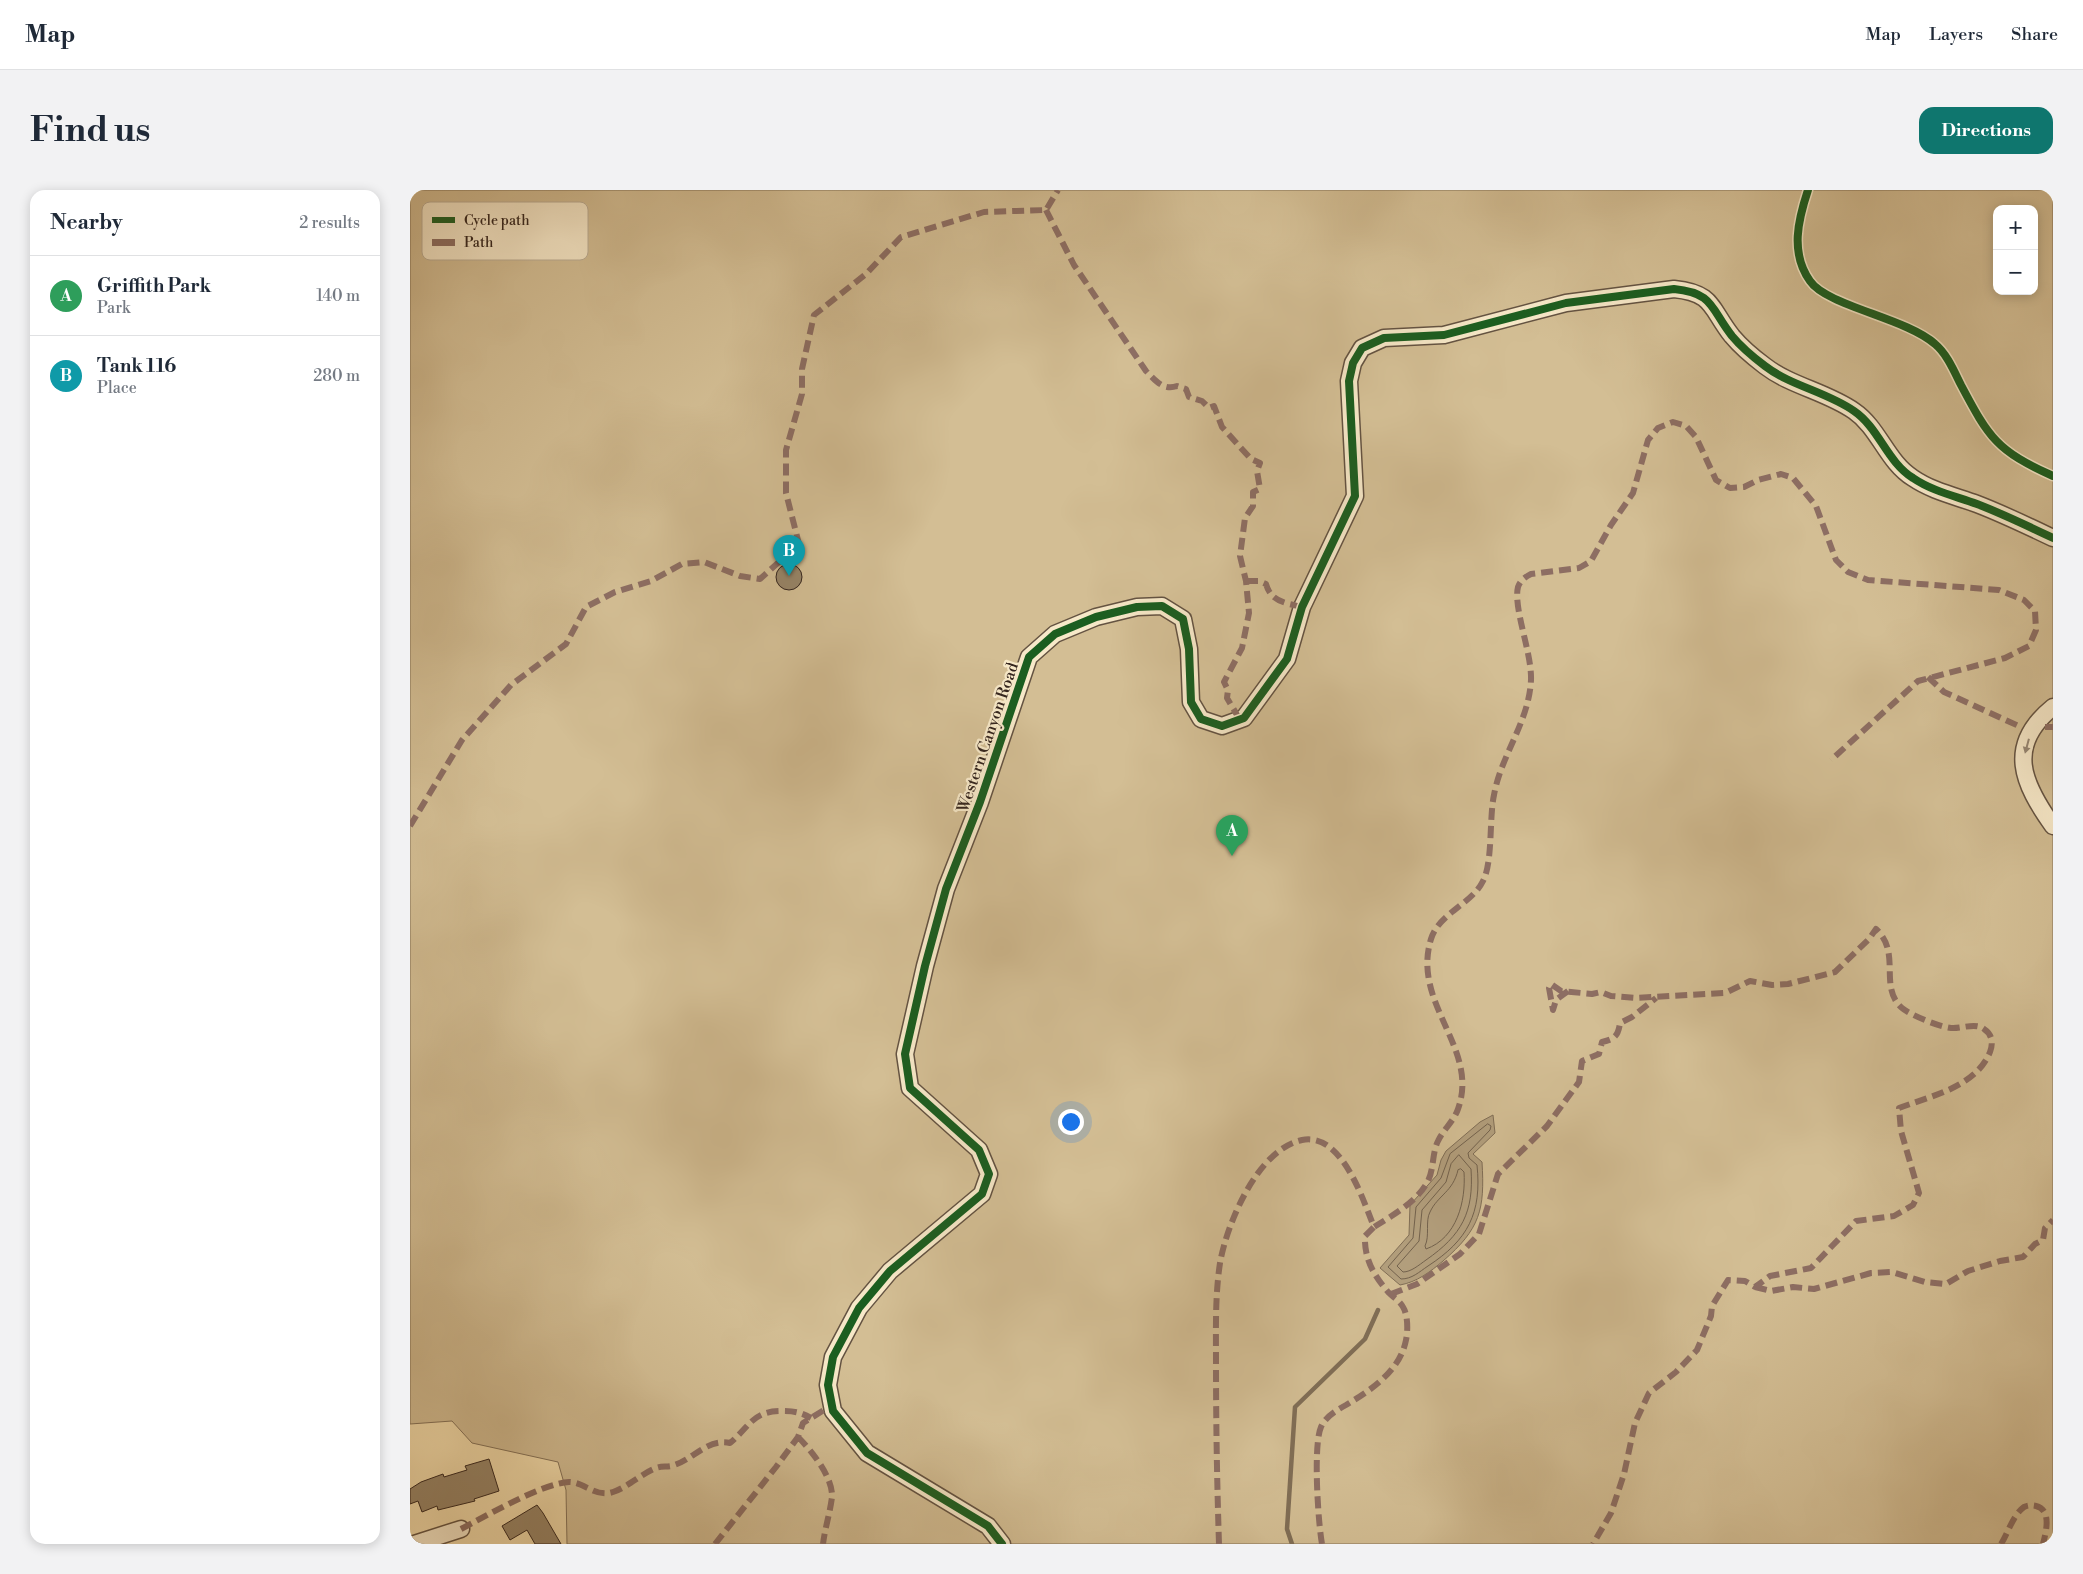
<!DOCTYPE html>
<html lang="en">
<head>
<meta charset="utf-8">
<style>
	body { margin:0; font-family:"Libre Bodoni",serif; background:#f2f2f3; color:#1f2937 }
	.controls { position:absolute; right:15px; top:15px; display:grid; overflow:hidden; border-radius:10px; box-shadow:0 2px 12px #0003 }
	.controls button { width:45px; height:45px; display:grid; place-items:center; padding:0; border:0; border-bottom:1px solid #e0e1e3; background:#fff; color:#1f2937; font:25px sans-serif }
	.you { position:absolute; left:660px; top:931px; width:18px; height:18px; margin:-12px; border:4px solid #fff; border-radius:50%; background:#1a73e8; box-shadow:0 0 0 8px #1a73e833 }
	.badge { display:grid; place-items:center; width:32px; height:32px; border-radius:50%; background:#0f766e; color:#fff; font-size:16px; font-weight:700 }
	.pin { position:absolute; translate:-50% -41px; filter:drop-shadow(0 1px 2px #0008) }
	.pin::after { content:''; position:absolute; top:26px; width:18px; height:15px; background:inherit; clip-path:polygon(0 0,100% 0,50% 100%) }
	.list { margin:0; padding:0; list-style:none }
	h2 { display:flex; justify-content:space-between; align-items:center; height:65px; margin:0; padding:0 20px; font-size:21px }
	h2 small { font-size:16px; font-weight:400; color:#747a83 }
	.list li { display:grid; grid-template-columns:32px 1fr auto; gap:15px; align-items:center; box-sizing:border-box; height:80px; padding:0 20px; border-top:1px solid #e0e1e3 }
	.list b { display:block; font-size:19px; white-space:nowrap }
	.list p { margin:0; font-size:16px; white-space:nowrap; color:#747a83 }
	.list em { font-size:16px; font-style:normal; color:#747a83 }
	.map { position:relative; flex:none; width:1643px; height:1354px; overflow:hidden; border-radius:15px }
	header { display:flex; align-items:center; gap:30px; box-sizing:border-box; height:70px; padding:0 25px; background:#fff; border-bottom:1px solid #e0e1e3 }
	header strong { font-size:24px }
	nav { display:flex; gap:28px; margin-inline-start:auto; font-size:18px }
	.intro { display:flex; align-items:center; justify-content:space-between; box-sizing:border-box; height:120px; padding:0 30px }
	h1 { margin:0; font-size:35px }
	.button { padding:12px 22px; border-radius:15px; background:#0f766e; color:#fff; font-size:18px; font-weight:700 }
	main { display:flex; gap:30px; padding:0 30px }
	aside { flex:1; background:#fff; border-radius:15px; box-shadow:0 2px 12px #0003 }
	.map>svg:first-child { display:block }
	.green { fill:#d3be94; stroke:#847259; fill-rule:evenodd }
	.water { fill:#b29e7c; stroke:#806e56 }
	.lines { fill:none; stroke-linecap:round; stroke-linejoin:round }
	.shore { stroke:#73624d; stroke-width:1 }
	.stream { stroke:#806e56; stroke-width:4.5 }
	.building { fill:#978568; stroke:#34251e }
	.street-casing { stroke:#645342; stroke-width:19 }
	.street { stroke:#f7e9c9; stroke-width:16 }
	.quiet { stroke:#8d6e63; stroke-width:6; stroke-dasharray:12 6; stroke-linecap:butt }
	.cycleway-casing { stroke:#f7e9c9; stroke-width:11 }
	.cycleway { stroke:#1b5e20; stroke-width:8 }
	.oneway { fill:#968774 }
	.labels { text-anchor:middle; stroke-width:4.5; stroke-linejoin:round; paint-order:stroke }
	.street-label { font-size:16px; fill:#34251e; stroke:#f7e9c9 }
	.key { fill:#f7e9c9; stroke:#bcae96; stroke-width:1 }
	.key-label { font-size:14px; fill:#34251e }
</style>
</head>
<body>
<header>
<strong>Map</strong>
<nav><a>Map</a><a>Layers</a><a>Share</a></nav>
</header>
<div class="intro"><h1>Find us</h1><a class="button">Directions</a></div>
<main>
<aside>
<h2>Nearby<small>2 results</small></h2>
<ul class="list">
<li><span class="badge" style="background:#2e9e5b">A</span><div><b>Griffith Park</b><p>Park</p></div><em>140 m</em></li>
<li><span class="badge" style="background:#0f9aa8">B</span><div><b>Tank 116</b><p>Place</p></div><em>280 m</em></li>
</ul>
</aside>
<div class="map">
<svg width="1643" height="1354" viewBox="0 0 1643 1354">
	<rect width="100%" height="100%" fill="#f3ddac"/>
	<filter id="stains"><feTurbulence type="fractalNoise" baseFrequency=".004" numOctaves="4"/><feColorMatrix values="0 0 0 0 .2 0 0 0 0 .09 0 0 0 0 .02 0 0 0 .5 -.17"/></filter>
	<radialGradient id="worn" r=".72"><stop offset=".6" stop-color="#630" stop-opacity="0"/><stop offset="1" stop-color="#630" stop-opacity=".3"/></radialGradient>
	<path class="green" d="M 0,0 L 1643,0 L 1643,1354 L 157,1354 L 156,1300 L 148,1272 L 62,1253 L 42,1231 L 0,1234 ZM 1587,19 L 1624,19 L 1624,101 L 1587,101 Z"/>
	<path class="water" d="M 1083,925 L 1085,943 L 1063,964 L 1072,972 C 1075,1020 1070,1039 1033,1071 C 1020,1082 1007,1092 990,1095 L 970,1078 L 999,1045 L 1000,1015 L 1027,985 L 1031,970 L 1036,961 L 1070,932 Z"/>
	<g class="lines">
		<path class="shore" d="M 1078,934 L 1081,936 L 1080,940 L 1058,963 L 1059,968 L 1067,975 C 1072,1023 1058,1050 1018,1076 C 1009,1082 1002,1089 991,1089 L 978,1077 L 1003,1048 L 1006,1017 L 1031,988 L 1040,964 Z
			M 1049,965 L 1061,979 C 1064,1022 1052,1045 1016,1070 C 1009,1075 1001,1082 993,1082 L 987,1076 L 1009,1051 L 1012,1020 L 1036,992 L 1041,974 Z
			M 1051,979 L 1054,982 C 1056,1011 1047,1048 1016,1059 L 1015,1056 C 1020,1046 1015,1031 1020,1022 C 1028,1005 1043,1002 1048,980 Z"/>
		<path class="stream" d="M 882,1354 L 877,1339 L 885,1217 L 955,1149 L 968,1120"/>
	</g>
	<path class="building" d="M366 387a13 13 0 1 1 26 0a13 13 0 1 1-26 0Z
		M 79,1269 L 89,1301 L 64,1309 L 65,1311 L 28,1320 L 27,1316 L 12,1322 L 8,1311 L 0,1314 L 0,1299 L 11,1292 L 33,1284 L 34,1287 L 57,1280 L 55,1276 Z
		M 127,1315 L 133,1323 L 151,1354 L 125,1354 L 117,1340 L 100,1350 L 92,1336 Z"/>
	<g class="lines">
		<defs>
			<path id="street" d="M 1643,517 C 1595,556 1613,594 1643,636
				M 4,1354 L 51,1339
				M 592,1354 L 578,1336 L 457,1263 L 423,1221 L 418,1195 L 423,1167 L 449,1118 L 480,1081 L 572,1004 L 579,984 L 569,960 L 500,898 L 495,864 L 515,776 L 536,699 L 570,612 L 619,467 L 645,444 L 686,427 L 727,417 L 752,416 L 773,429 L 779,459 L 781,512 L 791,529 L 812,536 L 834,528 L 877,469 L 892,417 L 945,306 L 939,191 L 943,173 L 952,158 L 974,148 L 1034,145 L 1156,113 L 1264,99 C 1304,103 1300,118 1322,146 C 1332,158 1343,167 1355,176 C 1381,196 1417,202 1444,221 C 1469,238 1477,272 1503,288 C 1522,301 1545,306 1567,314 C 1593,324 1618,336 1643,348"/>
		</defs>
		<use href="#street" class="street-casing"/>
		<use href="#street" class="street"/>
		<path class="quiet" d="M 636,20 L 664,75 L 736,181 C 745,190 753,201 767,196 L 776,199 L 779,207 L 792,211 L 799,218 L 804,216 L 812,237 L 841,269 L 850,273 L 847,281 L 850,299 L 843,302 L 843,316 L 835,328 L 830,366 L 836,391 L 839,423 L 832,458 L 814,492 L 818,500 L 817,508 L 830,530
			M 836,391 L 849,391 L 856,394 C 861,412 876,413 892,417
			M 1518,487 L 1534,502 L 1611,537
			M 1635,537 L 1643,537
			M 0,636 L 52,550 L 101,495 L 156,454 L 176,417 L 205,402 L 241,391 L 272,374 L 294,372 L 330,386 L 350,389 L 389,354 L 376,303 L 376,260 L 392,204 L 392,179 L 404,125 L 456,84 L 491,47 L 574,22 L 636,20 L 648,0
			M 1158,801 L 1146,810 L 1143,820 L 1139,798 L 1141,794 L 1151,801 L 1182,804 L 1191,802 L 1201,806 L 1225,808 L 1315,803 L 1340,791 L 1362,795 L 1378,794 L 1425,782 L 1459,749 L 1466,739 C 1492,763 1468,797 1492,818 C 1500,825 1530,837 1541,838 C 1552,839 1565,832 1574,839 C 1583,845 1583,854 1580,862 C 1566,897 1521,906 1489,918 L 1491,941 L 1509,1003 L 1503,1015 L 1484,1026 L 1446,1031 L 1401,1078 L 1360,1086 L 1345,1097 L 1335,1091 L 1318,1090 L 1302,1116 L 1301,1126 L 1287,1160 L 1266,1182 L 1239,1203 L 1225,1233 L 1214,1284 L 1201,1323 L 1183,1354
			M 1345,1097 L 1361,1101 L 1383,1097 L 1404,1099 L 1461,1083 L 1482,1082 L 1515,1092 L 1536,1094 L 1558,1081 L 1590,1071 L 1613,1067 L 1625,1054 L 1633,1050 L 1635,1038 L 1643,1030
			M 981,1104 L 1007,1094 L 1050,1064 L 1069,1044 L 1088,984 L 1137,936 L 1169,892 L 1172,871 L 1189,864 L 1192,852 C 1204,849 1208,847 1210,833 L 1222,827 L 1246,808
			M 388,1247 C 401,1260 423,1287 422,1307 C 420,1323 415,1338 413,1354
			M 51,1339 C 76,1326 133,1293 159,1292 C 174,1292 186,1308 203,1302 C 218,1297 231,1284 246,1278 C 251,1276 256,1277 261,1276 C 282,1271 297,1248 320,1253 C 339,1237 343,1221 371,1221 C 384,1221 390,1222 401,1228
			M 305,1354 L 366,1277 L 388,1247 L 393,1233 L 422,1215
			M 809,1354 C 807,1293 806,1233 806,1172 C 806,1139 805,1106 810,1073 C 817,1033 848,959 892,950 C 932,942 953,1010 964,1037 C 983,1025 1007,1012 1018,991 C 1024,979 1022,963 1028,951 C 1033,940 1044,931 1048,919 C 1070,858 1001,814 1021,749 C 1029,723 1062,714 1073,691 C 1083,672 1079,628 1084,605 C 1091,565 1119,532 1121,490 C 1122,463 1103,418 1108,397 C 1110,391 1115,387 1121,384 L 1169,378 L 1181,371 L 1201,335 L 1223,303 L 1238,250 L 1248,238 L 1263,232 L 1276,236 L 1286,247 L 1306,290 L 1320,298 L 1334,297 L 1348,290 L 1371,284 L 1383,288 L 1406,316 L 1426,370 L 1438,382 L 1458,390 L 1589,400 L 1614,410 L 1625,421 L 1626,440 L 1619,456 L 1595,468 L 1508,491 L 1421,570
			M 912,1354 C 908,1332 903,1255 911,1237 C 915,1227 927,1220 936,1215 C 961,1200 990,1181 996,1150 C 998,1141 998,1125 993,1117 C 990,1111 983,1107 979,1103 C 964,1086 954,1069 955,1046 L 964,1037
			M 1591,1354 C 1598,1343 1603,1325 1614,1317 C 1618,1315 1622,1315 1626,1316 C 1642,1320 1636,1342 1633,1354"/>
		<defs>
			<path id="cycleway" d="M 1398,0 C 1388,30 1380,63 1400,91 C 1417,116 1496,128 1525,154 C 1537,164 1544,181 1551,195 C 1579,248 1587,261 1643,286
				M 592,1354 L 578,1336 L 457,1263 L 423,1221 L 418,1195 L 423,1167 L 449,1118 L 480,1081 L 572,1004 L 579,984 L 569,960 L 500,898 L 495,864 L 515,776 L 536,699 L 570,612 L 619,467 L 645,444 L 686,427 L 727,417 L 752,416 L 773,429 L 779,459 L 781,512 L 791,529 L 812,536 L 834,528 L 877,469 L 892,417 L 945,306 L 939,191 L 943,173 L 952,158 L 974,148 L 1034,145 L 1156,113 L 1264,99 C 1304,103 1300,118 1322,146 C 1332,158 1343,167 1355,176 C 1381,196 1417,202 1444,221 C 1469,238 1477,272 1503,288 C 1522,301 1545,306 1567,314 C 1593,324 1618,336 1643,348"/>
		</defs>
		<use href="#cycleway" class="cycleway-casing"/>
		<use href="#cycleway" class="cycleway"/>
	</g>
	<defs><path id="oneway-solid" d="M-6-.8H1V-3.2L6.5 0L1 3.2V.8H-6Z" transform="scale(1.25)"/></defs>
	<use class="oneway" href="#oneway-solid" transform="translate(1617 556) rotate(105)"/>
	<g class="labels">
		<g class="street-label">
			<text transform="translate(577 547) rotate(-71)" y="6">Western Canyon Road</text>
		</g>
	</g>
	<rect x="12" y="12" width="166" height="58" rx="8" class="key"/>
	<rect x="22" y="27" width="23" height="6" fill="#1b5e20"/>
	<rect x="22" y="49" width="23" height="7" fill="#8d6e63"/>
	<g class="key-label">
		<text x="54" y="35">Cycle path</text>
		<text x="54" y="57">Path</text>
	</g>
	<rect width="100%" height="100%" filter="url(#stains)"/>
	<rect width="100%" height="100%" fill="url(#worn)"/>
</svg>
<div class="controls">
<button>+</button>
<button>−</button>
</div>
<div class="you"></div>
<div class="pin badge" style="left:822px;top:666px;background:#2e9e5b">A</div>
<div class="pin badge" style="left:379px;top:386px;background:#0f9aa8">B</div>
</div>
</main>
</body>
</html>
